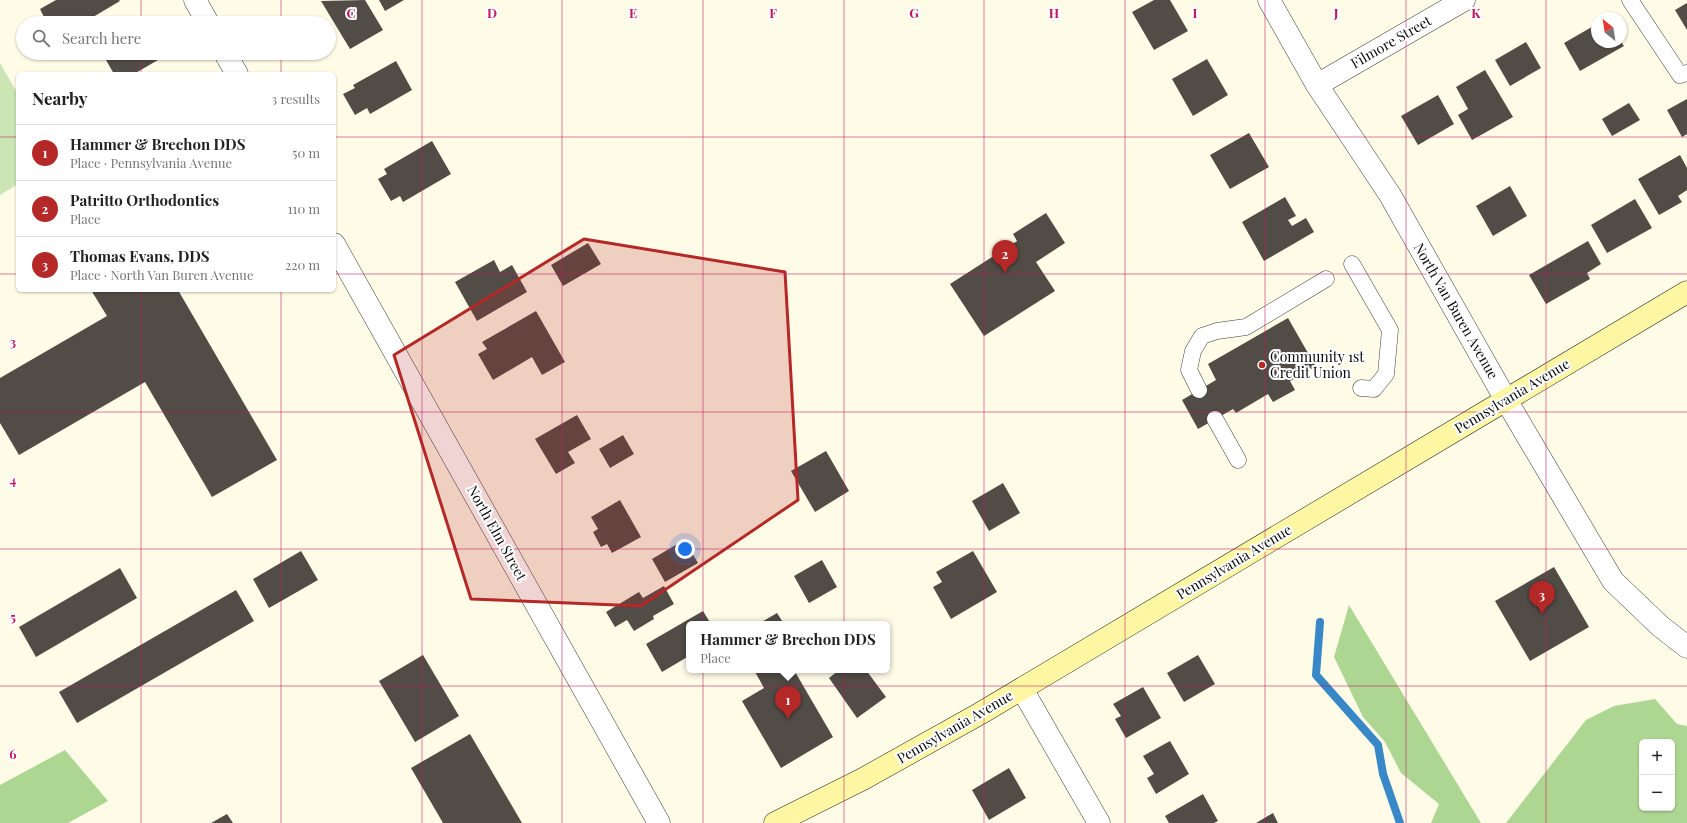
<!DOCTYPE html>
<html lang="en">
<head>
<meta charset="utf-8">
<style>
	body { margin:0; font-family:"Playfair Display",serif; background:#f6f6f6; color:#222 }
	.controls { position:absolute; right:12px; bottom:12px; display:grid; overflow:hidden; border-radius:6px; box-shadow:0 1px 3px #0004 }
	.controls button { width:36px; height:36px; display:grid; place-items:center; padding:0; border:0; border-bottom:1px solid #e0e0e0; background:#fff; color:#222; font:20px sans-serif }
	.compass { position:absolute; left:1591px; top:12px; width:36px; height:36px; border-radius:50%; background:#fff; box-shadow:0 1px 3px #0004; rotate:330deg }
	.you { position:absolute; left:685px; top:549px; width:14px; height:14px; margin:-10px; border:3px solid #fff; border-radius:50%; background:#1a73e8; box-shadow:0 0 0 6px #1a73e833 }
	.badge { display:grid; place-items:center; width:26px; height:26px; border-radius:50%; background:#b42828; color:#fff; font-size:13px; font-weight:700 }
	.pin { position:absolute; translate:-50% -33px; filter:drop-shadow(0 1px 2px #0008) }
	.pin::after { content:''; position:absolute; top:21px; width:14px; height:12px; background:inherit; clip-path:polygon(0 0,100% 0,50% 100%) }
	.popup { position:absolute; left:686px; top:621px; width:204px; height:52px; box-sizing:border-box; display:grid; place-content:center; border-radius:6px; background:#fff; filter:drop-shadow(0 1px 3px #0005); font-size:13px; white-space:nowrap; color:#767676 }
	.popup b { font-size:15px; color:#222 }
	.popup::after { content:''; position:absolute; left:50%; top:100%; margin-left:-8px; border:8px solid transparent; border-top-color:#fff }
	.list { margin:0; padding:0; list-style:none }
	h2 { display:flex; justify-content:space-between; align-items:center; height:52px; margin:0; padding:0 16px; font-size:17px }
	h2 small { font-size:13px; font-weight:400; color:#767676 }
	.list li { display:grid; grid-template-columns:26px 1fr auto; gap:12px; align-items:center; box-sizing:border-box; height:56px; padding:0 16px; border-top:1px solid #e0e0e0 }
	.list b { display:block; font-size:15px; white-space:nowrap }
	.list p { margin:0; font-size:13px; white-space:nowrap; color:#767676 }
	.list em { font-size:13px; font-style:normal; color:#767676 }
	.icon { flex:none; width:22px; height:22px; fill:none; stroke:currentColor; stroke-width:2; stroke-linecap:round; stroke-linejoin:round }
	.map { position:relative; flex:none; width:1687px; height:823px; overflow:hidden }
	.search { position:absolute; background:#fff; box-shadow:0 1px 3px #0004; left:16px; top:16px; width:320px; height:44px; display:flex; align-items:center; gap:10px; box-sizing:border-box; padding:0 14px; border-radius:22px; color:#767676; font-size:15px }
	.panel { position:absolute; background:#fff; box-shadow:0 1px 3px #0004; left:16px; top:72px; width:320px; height:220px; border-radius:6px }
	.map>svg:first-child { display:block }
	.green { fill:#cbe6b4 }
	.forest { fill:#aed693; fill-rule:evenodd }
	.lines { fill:none; stroke-linecap:round; stroke-linejoin:round }
	.stream { stroke:#3888c8; stroke-width:8 }
	.building { fill:#524c47 }
	.service-casing { stroke:#3d3d3d; stroke-width:17 }
	.minor-casing { stroke:#3d3d3d; stroke-width:23 }
	.tertiary-casing { stroke:#3d3d3d; stroke-width:23 }
	.secondary-casing { stroke:#2c2c2c; stroke-width:23 }
	.service { stroke:#fff; stroke-width:16 }
	.minor { stroke:#fff; stroke-width:22 }
	.tertiary { stroke:#fff; stroke-width:22 }
	.secondary { stroke:#fdf7a4; stroke-width:22 }
	.marked { fill:#b42828; fill-opacity:0.2; stroke:#b42828; stroke-width:3; stroke-linejoin:round }
	.grid { fill:none; stroke:#c2185b; stroke-width:1; stroke-opacity:0.55 }
	.poi-dot { fill:#b42828; stroke:#fff; stroke-width:1.5 }
	.labels { text-anchor:middle; stroke-width:4; stroke-linejoin:round; paint-order:stroke }
	.street-label { font-size:14px; fill:#0a0a0a; stroke:#fff }
	.poi-label { font-size:14px; fill:#0a0a0a; stroke:#fff; text-anchor:start }
	.grid-label { font-size:13px; text-anchor:middle; font-weight:bold; fill:#c2185b; stroke:#fff; stroke-width:4; stroke-linejoin:round; paint-order:stroke }
</style>
</head>
<body>
<div class="map">
<svg width="1687" height="823" viewBox="0 0 1687 823">
	<rect width="100%" height="100%" fill="#fefbe7"/>
	<path class="green" d="M 0,63 L 18,94 L 18,184 L 0,195 Z"/>
	<path class="forest" d="M 1349,605 L 1481,823 L 1431,823 L 1439,804 L 1401,773 L 1385,742 L 1363,717 L 1334,657 Z
		M 1655,699 L 1677,724 L 1687,726 L 1687,823 L 1506,823 L 1586,720 L 1614,706 ZM 1642,742 L 1672,742 L 1672,808 L 1642,808 Z
		M 65,750 L 108,801 L 68,823 L 0,823 L 0,785 Z"/>
	<g class="lines">
		<path class="stream" d="M 1320,622 L 1316,675 L 1378,745 L 1383,774 L 1400,823"/>
	</g>
	<path class="building" d="M 56,0 L 119,0 L 120,1 L 83,23 L 47,23 L 40,9 Z
		M 365,0 L 383,30 L 350,49 L 321,1 Z
		M 379,0 L 404,0 L 385,11 Z
		M 1154,0 L 1170,0 L 1188,31 L 1154,50 L 1132,12 Z
		M 1687,3 L 1687,30 L 1675,10 Z
		M 1597,24 L 1597,42 L 1621,42 L 1624,46 L 1580,71 L 1564,43 Z
		M 1526,42 L 1541,68 L 1510,86 L 1495,60 Z
		M 102,53 L 161,53 L 163,57 L 134,74 L 114,74 Z
		M 1207,59 L 1228,95 L 1193,116 L 1172,79 Z
		M 396,61 L 412,90 L 370,114 L 367,108 L 355,115 L 343,94 L 355,88 L 353,85 Z
		M 1485,70 L 1513,117 L 1472,140 L 1458,115 L 1468,109 L 1456,87 Z
		M 1438,95 L 1454,124 L 1418,145 L 1401,116 Z
		M 1687,99 L 1687,134 L 1682,137 L 1667,110 Z
		M 1629,103 L 1640,120 L 1612,136 L 1602,119 Z
		M 1249,133 L 1269,167 L 1230,189 L 1210,155 Z
		M 432,141 L 451,174 L 403,202 L 400,196 L 391,201 L 378,179 L 387,174 L 384,169 Z
		M 1680,155 L 1687,168 L 1687,190 L 1678,196 L 1682,202 L 1659,215 L 1638,179 Z
		M 1510,186 L 1527,216 L 1493,236 L 1476,206 Z
		M 1285,197 L 1296,216 L 1288,220 L 1292,226 L 1306,218 L 1314,232 L 1264,261 L 1242,222 Z
		M 1635,199 L 1652,228 L 1607,253 L 1591,225 Z
		M 1046,213 L 1065,243 L 1036,262 L 1055,291 L 984,336 L 950,284 L 1017,241 L 1013,234 Z
		M 1588,241 L 1601,264 L 1587,273 L 1590,279 L 1546,304 L 1529,275 Z
		M 588,243 L 601,264 L 563,286 L 551,265 Z
		M 494,260 L 500,272 L 512,265 L 527,292 L 477,321 L 455,282 Z
		M 91,290 L 178,290 L 277,460 L 212,497 L 145,382 L 19,455 L 0,423 L 0,378 L 107,316 Z
		M 536,311 L 565,362 L 542,375 L 532,357 L 493,380 L 478,354 L 487,349 L 482,342 Z
		M 1288,318 L 1316,367 L 1290,381 L 1295,390 L 1273,402 L 1268,394 L 1236,413 L 1233,409 L 1198,429 L 1182,400 L 1216,380 L 1208,364 Z
		M 577,415 L 591,439 L 568,452 L 575,463 L 556,474 L 535,439 Z
		M 623,435 L 634,454 L 610,468 L 599,449 Z
		M 826,451 L 849,491 L 815,512 L 791,471 Z
		M 1003,483 L 1020,513 L 989,531 L 972,501 Z
		M 620,500 L 641,537 L 612,553 L 607,544 L 601,547 L 593,532 L 598,529 L 591,517 Z
		M 684,540 L 698,563 L 665,582 L 652,559 Z
		M 301,551 L 318,580 L 269,608 L 253,579 Z
		M 973,551 L 997,592 L 951,619 L 933,587 L 942,582 L 936,572 Z
		M 822,560 L 837,587 L 809,603 L 794,576 Z
		M 1554,567 L 1589,627 L 1530,661 L 1495,601 Z
		M 120,568 L 137,598 L 36,657 L 19,627 Z
		M 664,586 L 674,604 L 653,616 L 654,619 L 634,631 L 627,620 L 615,627 L 606,612 L 639,592 L 643,598 Z
		M 236,590 L 254,621 L 77,723 L 59,692 Z
		M 703,611 L 711,624 L 689,624 L 689,656 L 662,672 L 646,644 Z
		M 777,613 L 784,624 L 758,624 Z
		M 423,655 L 459,716 L 415,742 L 379,681 Z
		M 1198,655 L 1215,684 L 1184,702 L 1167,673 Z
		M 754,670 L 794,670 L 833,737 L 781,768 L 742,701 L 764,688 Z
		M 839,670 L 866,670 L 886,697 L 857,718 L 829,678 Z
		M 1143,687 L 1161,718 L 1126,738 L 1115,719 L 1121,716 L 1113,704 Z
		M 470,734 L 522,823 L 443,823 L 411,768 Z
		M 1170,741 L 1189,774 L 1156,794 L 1147,778 L 1154,774 L 1143,756 Z
		M 1009,768 L 1026,798 L 989,820 L 972,790 Z
		M 1203,794 L 1218,821 L 1214,823 L 1169,823 L 1165,816 Z
		M 1273,813 L 1278,823 L 1256,823 Z
		M 227,814 L 233,823 L 211,823 Z"/>
	<g class="lines">
		<defs>
			<path id="service" d="M 1630,0 L 1680,75 L 1687,73
				M 1352,264 L 1390,330 L 1386,374 L 1374,389 L 1361,388
				M 1199,390 L 1189,370 L 1193,351 L 1202,336 L 1217,331 L 1246,327 L 1326,279
				M 1215,419 L 1238,460"/>
			<path id="minor" d="M 1269,0 L 1317,85 L 1390,195 L 1506,400 L 1613,581 L 1660,626 L 1687,647
				M 1317,85 L 1464,0
				M 1022,689 L 1099,823"/>
			<path id="tertiary" d="M 195,0 L 208,23
				M 225,53 L 237,74
				M 334,244 L 659,823"/>
			<path id="secondary" d="M 775,823 L 863,779 L 981,713 L 1687,292"/>
		</defs>
		<use href="#service" class="service-casing"/>
		<use href="#minor" class="minor-casing"/>
		<use href="#tertiary" class="tertiary-casing"/>
		<use href="#secondary" class="secondary-casing"/>
		<use href="#service" class="service"/>
		<use href="#minor" class="minor"/>
		<use href="#tertiary" class="tertiary"/>
		<use href="#secondary" class="secondary"/>
	</g>
	<path class="marked" d="M 584,239 L 785,272 L 798,500 L 641,606 L 471,599 L 394,355 Z"/>
	<path class="grid" d="M 141,0 L 141,23M 281,0 L 281,23M 422,0 L 422,823M 562,0 L 562,823M 703,0 L 703,823M 844,0 L 844,823M 984,0 L 984,823M 1125,0 L 1125,823M 1265,0 L 1265,823M 1406,0 L 1406,823M 1546,0 L 1546,823M 141,53 L 141,74M 281,53 L 281,74M 0,137 L 18,137M 334,137 L 1687,137M 0,274 L 18,274M 334,274 L 1687,274M 141,290 L 141,823M 281,290 L 281,823M 0,412 L 1687,412M 0,549 L 1687,549M 0,686 L 1687,686"/>
	<circle class="poi-dot" cx="1262" cy="365" r="4"/>
	<g class="labels">
		<g class="street-label">
			<text transform="translate(1391 42) rotate(-30)" y="5">Filmore Street</text>
			<text transform="translate(1456 311) rotate(60)" y="5">North Van Buren Avenue</text>
			<text transform="translate(1512 396) rotate(-31)" y="5">Pennsylvania Avenue</text>
			<text transform="translate(497 533) rotate(61)" y="5">North Elm Street</text>
			<text transform="translate(1234 562) rotate(-31)" y="5">Pennsylvania Avenue</text>
			<text transform="translate(955 727) rotate(-30)" y="5">Pennsylvania Avenue</text>
		</g>
		<g class="poi-label">
			<text x="1270" y="362">Community 1st<tspan x="1270" dy="16">Credit Union</tspan></text>
		</g>
	</g>
	<g class="grid-label">
		<text x="351" y="18">C</text>
		<text x="492" y="18">D</text>
		<text x="633" y="18">E</text>
		<text x="773" y="18">F</text>
		<text x="914" y="18">G</text>
		<text x="1054" y="18">H</text>
		<text x="1195" y="18">I</text>
		<text x="1336" y="18">J</text>
		<text x="1476" y="18">K</text>
		<text x="13" y="347">3</text>
		<text x="13" y="485">4</text>
		<text x="13" y="622">5</text>
		<text x="13" y="759">6</text>
	</g>
</svg>
<div class="controls">
<button>+</button>
<button>−</button>
</div>
<svg class="compass" viewBox="-18 -18 36 36"><path d="M0-13l5 13h-10z" fill="#e53935"/><path d="M0 13l5-13h-10z" fill="#767676"/></svg>
<div class="you"></div>
<div class="pin badge" style="left:788px;top:719px">1</div>
<div class="popup"><b>Hammer &amp; Brechon DDS</b>Place</div>
<div class="pin badge" style="left:1005px;top:273px">2</div>
<div class="pin badge" style="left:1542px;top:614px">3</div>
<div class="search"><svg class="icon" aria-label="search" viewBox="0 0 24 24"><circle cx="10" cy="10" r="6"/><path d="M15 15l6 6"/></svg>Search here</div>
<section class="panel">
<h2>Nearby<small>3 results</small></h2>
<ul class="list">
<li><span class="badge">1</span><div><b>Hammer &amp; Brechon DDS</b><p>Place · Pennsylvania Avenue</p></div><em>50 m</em></li>
<li><span class="badge">2</span><div><b>Patritto Orthodontics</b><p>Place</p></div><em>110 m</em></li>
<li><span class="badge">3</span><div><b>Thomas Evans, DDS</b><p>Place · North Van Buren Avenue</p></div><em>220 m</em></li>
</ul>
</section>
</div>
</body>
</html>
